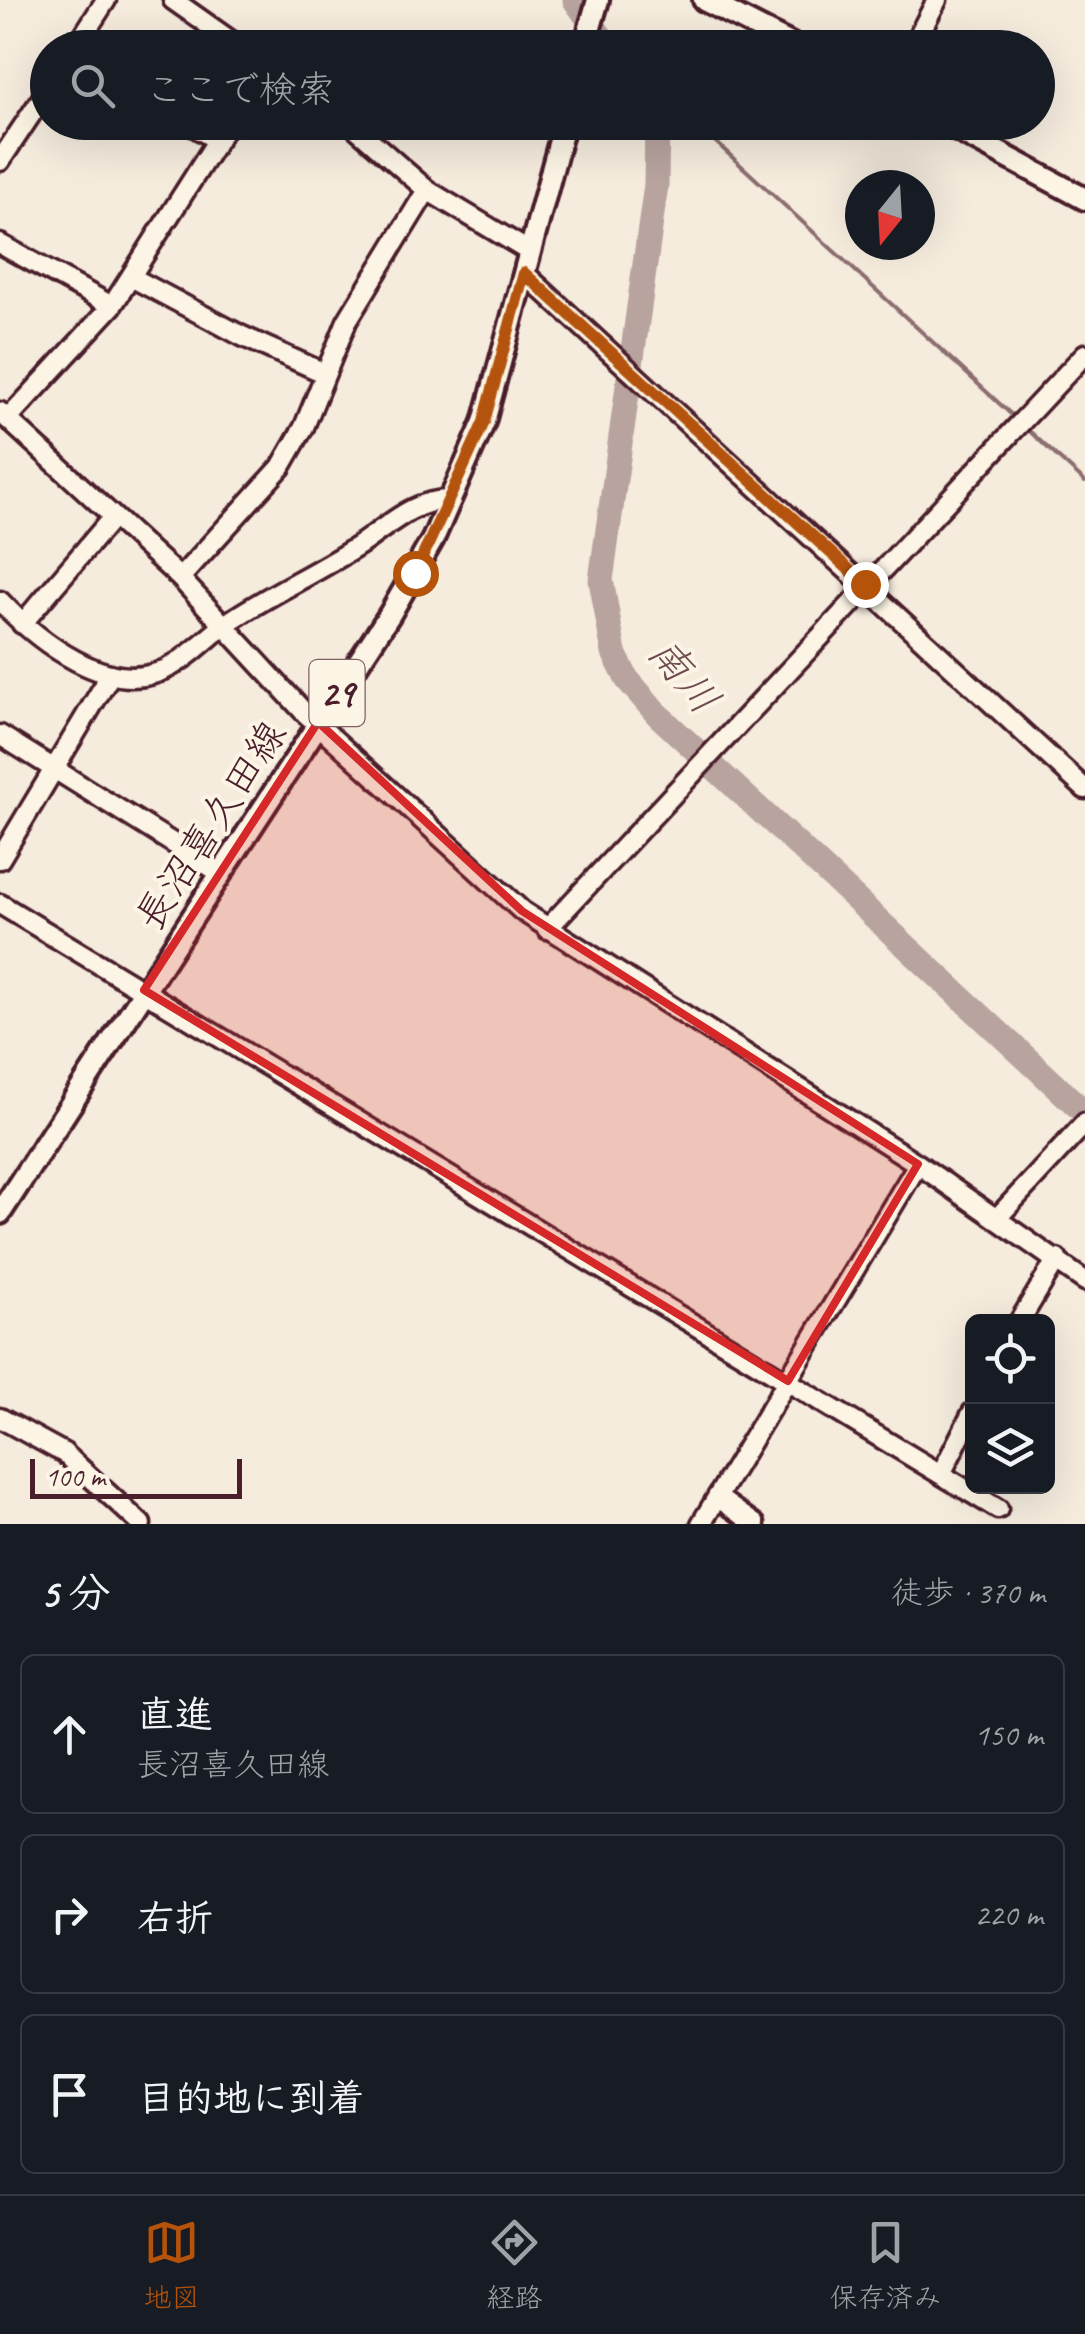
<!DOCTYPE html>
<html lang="ja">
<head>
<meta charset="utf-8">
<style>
	body { margin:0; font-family:Caveat,"Klee One",sans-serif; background:#242831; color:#f1f3f6 }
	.controls { position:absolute; right:30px; bottom:30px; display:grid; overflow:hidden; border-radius:15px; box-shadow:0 10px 40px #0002 }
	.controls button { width:90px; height:90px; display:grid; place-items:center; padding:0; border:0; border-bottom:2px solid #363941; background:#171b24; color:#f1f3f6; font:50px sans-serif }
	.compass { position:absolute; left:845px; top:170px; width:90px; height:90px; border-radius:50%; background:#171b24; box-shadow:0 10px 40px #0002; rotate:198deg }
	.scale { position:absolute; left:30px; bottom:25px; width:212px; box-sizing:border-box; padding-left:10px; border:5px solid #4a1f2b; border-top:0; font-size:28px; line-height:35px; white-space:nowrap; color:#4a1f2b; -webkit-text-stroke:8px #fcf5e5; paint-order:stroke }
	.stop { position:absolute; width:30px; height:30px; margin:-22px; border:8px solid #b45309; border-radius:50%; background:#fff }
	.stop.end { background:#b45309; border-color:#fff; box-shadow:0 2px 10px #0008 }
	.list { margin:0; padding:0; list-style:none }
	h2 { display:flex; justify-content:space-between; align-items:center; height:130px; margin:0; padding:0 40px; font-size:42px }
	h2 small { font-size:32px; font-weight:400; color:#9ea1a6 }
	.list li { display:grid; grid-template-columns:65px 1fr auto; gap:30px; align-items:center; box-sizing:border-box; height:160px; margin:0 20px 20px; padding:0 20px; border:2px solid #363941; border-radius:15px }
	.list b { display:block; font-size:38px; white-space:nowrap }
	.list p { margin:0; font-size:32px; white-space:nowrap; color:#9ea1a6 }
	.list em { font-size:32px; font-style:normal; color:#9ea1a6 }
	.icon { flex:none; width:55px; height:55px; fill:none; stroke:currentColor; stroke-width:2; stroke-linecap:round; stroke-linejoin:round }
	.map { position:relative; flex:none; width:1085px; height:1524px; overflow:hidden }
	.search { position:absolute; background:#171b24; box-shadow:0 10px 40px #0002; left:30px; right:30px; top:30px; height:110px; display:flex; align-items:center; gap:25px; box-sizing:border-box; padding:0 35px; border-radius:55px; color:#9ea1a6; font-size:38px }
	.sheet { height:670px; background:#171b24 }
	nav { display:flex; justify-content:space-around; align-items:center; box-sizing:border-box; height:140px; border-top:2px solid #363941; background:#171b24; font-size:28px; color:#9ea1a6 }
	nav a { display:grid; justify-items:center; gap:5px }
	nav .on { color:#b45309 }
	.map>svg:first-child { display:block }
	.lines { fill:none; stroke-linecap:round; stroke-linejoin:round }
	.stream { stroke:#8c6e70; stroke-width:4 }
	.river { stroke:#b8a39e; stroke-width:25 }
	.minor-casing { stroke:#4a1f2b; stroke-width:25 }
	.major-casing { stroke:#4a1f2b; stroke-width:28 }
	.minor { stroke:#fcf5e5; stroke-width:18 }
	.major { stroke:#fcf5e5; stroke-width:20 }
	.route { stroke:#b45309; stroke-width:12 }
	.marked { fill:#d62828; fill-opacity:0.2; stroke:#d62828; stroke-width:8; stroke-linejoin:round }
	.labels { text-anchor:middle; stroke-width:8; stroke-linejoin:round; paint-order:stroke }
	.shield { fill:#fcf5e5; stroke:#7f5f63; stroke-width:2.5 }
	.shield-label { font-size:38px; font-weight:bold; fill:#4a1f2b }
	.street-label { font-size:40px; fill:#4a1f2b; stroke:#fcf5e5 }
	.water-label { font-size:42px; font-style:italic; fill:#704d53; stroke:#fcf5e5 }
</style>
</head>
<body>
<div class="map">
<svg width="1085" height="1524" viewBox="0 0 1085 1524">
	<rect width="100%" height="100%" fill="#f5ecde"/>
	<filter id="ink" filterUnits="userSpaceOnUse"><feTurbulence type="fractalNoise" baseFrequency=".01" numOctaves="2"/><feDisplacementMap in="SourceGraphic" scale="20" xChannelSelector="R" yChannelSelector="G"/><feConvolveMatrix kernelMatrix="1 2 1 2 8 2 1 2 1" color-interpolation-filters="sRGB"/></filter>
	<g filter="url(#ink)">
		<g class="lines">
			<path class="stream" d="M 694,122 L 1015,418
				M 1026,428 L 1085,482"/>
			<path class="river" d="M 575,0 L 609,48
				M 657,122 L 656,185 L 601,580 L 614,653 L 627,679 L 658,715 L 1085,1113"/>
			<defs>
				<path id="minor" d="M 173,0 L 241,48
					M 75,48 L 106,0
					M 912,48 L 937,0
					M 186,122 L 217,140
					M 349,122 L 427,190 L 530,252
					M 0,161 L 48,89
					M 0,244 L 112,306
					M 524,273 L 1085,789
					M 133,278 L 242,336 L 324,373
					M 0,412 L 180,578 L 304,712 L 522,911 L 918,1164 L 1085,1281
					M 8,419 L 112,306 L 229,122
					M 180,578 L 281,467 L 304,427 L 347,321 L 427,190
					M 0,601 C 37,640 109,698 166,669 C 191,657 210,634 233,619 C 274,592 318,572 358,546 C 387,527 415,498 451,500
					M 22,624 L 113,517
					M 0,735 L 219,872
					M 0,859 L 111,674
					M 0,904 L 998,1509
					M 547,929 L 1085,354
					M 998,1217 L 1085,1123
					M 1019,1322 L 1057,1259
					M 0,1418 L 64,1453 L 141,1524
					M 941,1474 L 972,1413
					M 717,1497 L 755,1524
					M 701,1524 L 918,1164"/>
				<path id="major" d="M 704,0 L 798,48
					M 584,48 L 598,0
					M 942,122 L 1085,199
					M 0,1213 L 390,614 L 433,539 L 484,422 L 565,122"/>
			</defs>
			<use href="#minor" class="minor-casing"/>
			<use href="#major" class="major-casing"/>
			<use href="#minor" class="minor"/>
			<use href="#major" class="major"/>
		</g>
	</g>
	<g class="lines" filter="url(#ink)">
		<path class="route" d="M 415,573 L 484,422 L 524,273 L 865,584"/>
	</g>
	<path class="marked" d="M 318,722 L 522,911 L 918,1164 L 788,1381 L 144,990 Z"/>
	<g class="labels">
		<rect class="shield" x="309.5" y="660" width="55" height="66" rx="8"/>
		<g class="shield-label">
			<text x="337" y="706">29</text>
		</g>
		<g class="street-label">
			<text transform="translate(210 825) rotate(-57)" y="14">長沼喜久田線</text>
		</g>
		<g class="water-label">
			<text transform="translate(685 675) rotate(50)" y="15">南川</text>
		</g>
	</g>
</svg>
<div class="controls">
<button><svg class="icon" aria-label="locate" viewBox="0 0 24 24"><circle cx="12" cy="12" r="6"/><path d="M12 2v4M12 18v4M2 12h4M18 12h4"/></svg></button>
<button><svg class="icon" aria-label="layers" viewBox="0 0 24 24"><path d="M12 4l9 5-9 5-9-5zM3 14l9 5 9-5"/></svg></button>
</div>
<svg class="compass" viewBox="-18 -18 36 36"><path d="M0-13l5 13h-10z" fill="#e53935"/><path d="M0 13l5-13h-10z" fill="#9ea1a6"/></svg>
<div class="scale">100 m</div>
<div class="stop" style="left:415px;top:573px"></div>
<div class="stop end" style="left:865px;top:584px"></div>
<div class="search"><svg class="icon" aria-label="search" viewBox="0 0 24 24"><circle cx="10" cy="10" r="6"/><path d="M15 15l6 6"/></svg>ここで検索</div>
</div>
<section class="sheet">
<h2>5 分<small>徒歩 · 370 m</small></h2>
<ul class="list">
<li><svg class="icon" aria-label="ahead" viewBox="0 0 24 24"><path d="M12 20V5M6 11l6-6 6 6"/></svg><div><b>直進</b><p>長沼喜久田線</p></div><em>150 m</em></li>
<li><svg class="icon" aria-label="right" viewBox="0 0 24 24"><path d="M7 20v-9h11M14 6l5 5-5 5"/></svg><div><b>右折</b></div><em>220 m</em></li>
<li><svg class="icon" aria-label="arrive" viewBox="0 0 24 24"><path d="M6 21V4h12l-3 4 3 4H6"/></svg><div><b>目的地に到着</b></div></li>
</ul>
</section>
<nav>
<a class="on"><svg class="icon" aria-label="map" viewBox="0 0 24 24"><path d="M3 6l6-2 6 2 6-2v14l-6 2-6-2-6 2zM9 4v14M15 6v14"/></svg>地図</a>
<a><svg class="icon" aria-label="directions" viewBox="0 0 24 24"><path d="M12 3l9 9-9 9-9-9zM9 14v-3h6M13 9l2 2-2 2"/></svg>経路</a>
<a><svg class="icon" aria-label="saved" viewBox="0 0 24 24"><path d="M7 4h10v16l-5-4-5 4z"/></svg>保存済み</a>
</nav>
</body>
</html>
